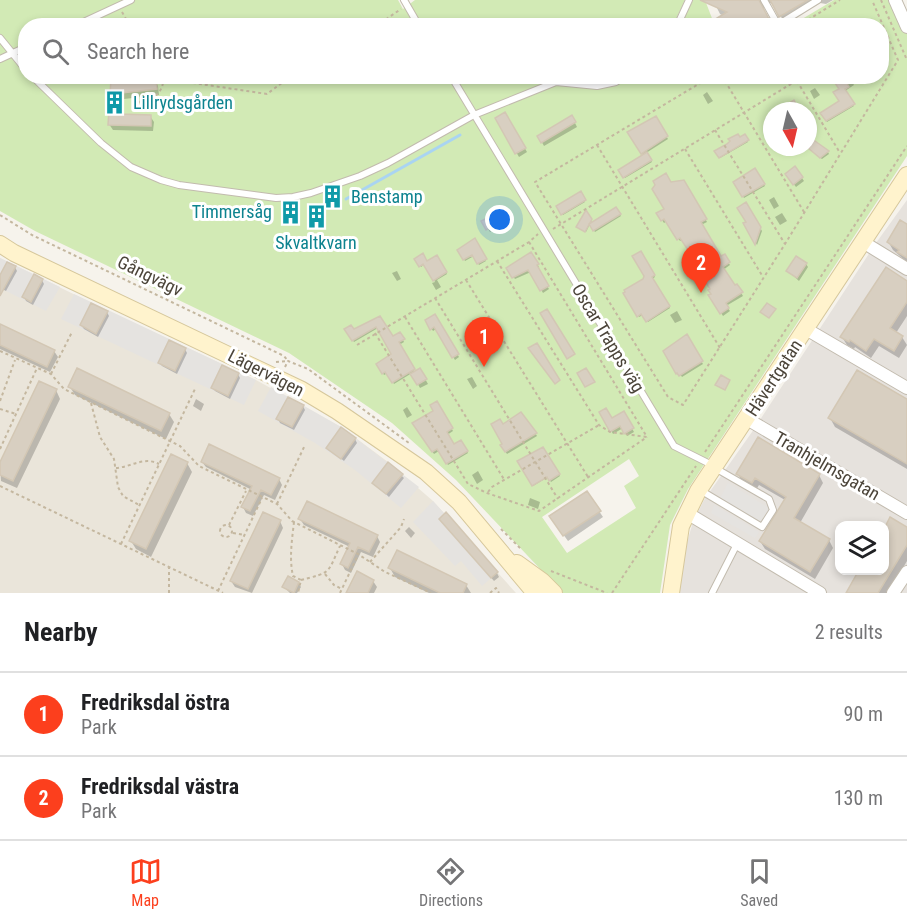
<!DOCTYPE html>
<html lang="en">
<head>
<meta charset="utf-8">
<style>
	body { margin:0; font-family:"Roboto Condensed",sans-serif; background:#f2f2f2; color:#202124 }
	.controls { position:absolute; right:18px; bottom:18px; display:grid; overflow:hidden; border-radius:12px; box-shadow:0 3px 9px #0003 }
	.controls button { width:54px; height:54px; display:grid; place-items:center; padding:0; border:0; border-bottom:2px solid #e0e0e0; background:#fff; color:#202124; font:30px sans-serif }
	.compass { position:absolute; left:763px; top:102px; width:54px; height:54px; border-radius:50%; background:#fff; box-shadow:0 3px 9px #0003; rotate:172deg }
	.you { position:absolute; left:500px; top:220px; width:21px; height:21px; margin:-15px; border:4px solid #fff; border-radius:50%; background:#1a73e8; box-shadow:0 0 0 9px #1a73e833 }
	.badge { display:grid; place-items:center; width:39px; height:39px; border-radius:50%; background:#fc3f1d; color:#fff; font-size:20px; font-weight:700 }
	.pin { position:absolute; translate:-50% -50px; filter:drop-shadow(0 2px 3px #0008) }
	.pin::after { content:''; position:absolute; top:32px; width:21px; height:18px; background:inherit; clip-path:polygon(0 0,100% 0,50% 100%) }
	.list { margin:0; padding:0; list-style:none }
	h2 { display:flex; justify-content:space-between; align-items:center; height:78px; margin:0; padding:0 24px; font-size:26px }
	h2 small { font-size:20px; font-weight:400; color:#757577 }
	.list li { display:grid; grid-template-columns:39px 1fr auto; gap:18px; align-items:center; box-sizing:border-box; height:84px; padding:0 24px; border-top:2px solid #e0e0e0 }
	.list b { display:block; font-size:22px; white-space:nowrap }
	.list p { margin:0; font-size:20px; white-space:nowrap; color:#757577 }
	.list em { font-size:20px; font-style:normal; color:#757577 }
	.icon { flex:none; width:33px; height:33px; fill:none; stroke:currentColor; stroke-width:2; stroke-linecap:round; stroke-linejoin:round }
	.map { position:relative; flex:none; width:907px; height:593px; overflow:hidden }
	.search { position:absolute; background:#fff; box-shadow:0 3px 9px #0003; left:18px; right:18px; top:18px; height:66px; display:flex; align-items:center; gap:15px; box-sizing:border-box; padding:0 21px; border-radius:24px; color:#757577; font-size:22px }
	.sheet { height:246px; background:#fff }
	nav { display:flex; justify-content:space-around; align-items:center; box-sizing:border-box; height:84px; border-top:2px solid #e0e0e0; background:#fff; font-size:16px; color:#757577 }
	nav a { display:grid; justify-items:center; gap:3px }
	nav .on { color:#fc3f1d }
	.map>svg:first-child { display:block }
	.residential { fill:#eae5da }
	.industrial { fill:#e6e2dd; fill-rule:evenodd }
	.green { fill:#d2eab5; fill-rule:evenodd }
	.parking { fill:#e5e3e0 }
	.shadow { fill:#0003 }
	.lines { fill:none; stroke-linecap:round; stroke-linejoin:round }
	.stream { stroke:#a9d4f2; stroke-width:3 }
	.building { fill:#d8cfc1; stroke:#d3c7b4; stroke-width:1.5 }
	.lane-casing { stroke:#c2bbae; stroke-width:8 }
	.street-casing { stroke:#c2bbae; stroke-width:14 }
	.secondary-casing { stroke:#d6c79b; stroke-width:18 }
	.path { stroke:#c4b79f; stroke-width:2; stroke-dasharray:3 3; stroke-linecap:butt }
	.lane { stroke:#fff; stroke-width:6 }
	.street { stroke:#fff; stroke-width:12 }
	.secondary { stroke:#fff3cd; stroke-width:16 }
	.labels { text-anchor:middle; stroke-width:6; stroke-linejoin:round; paint-order:stroke }
	.culture-label { font-size:18px; fill:#0d838f; stroke:#fff; text-anchor:start }
	.street-label { font-size:18px; fill:#4b4439; stroke:#fff }
</style>
</head>
<body>
<div class="map">
<svg width="907" height="593" viewBox="0 0 907 593">
	<rect width="100%" height="100%" fill="#f6f3ec"/>
	<path class="residential" d="M 0,258 L 108,311 L 256,380 L 341,427 L 388,462 L 433,501 L 516,593 L 0,593 Z"/>
	<path class="industrial" d="M 907,200 L 907,593 L 678,593 L 680,566 L 693,522 L 704,500 L 752,432 L 876,243 ZM 840,526 L 884,526 L 884,570 L 840,570 Z"/>
	<path class="green" d="M 0,0 L 398,0 L 403,9 L 415,0 L 685,0 L 677,17 L 683,20 L 693,0 L 705,0 L 713,21 L 704,26 L 26,26 L 26,76 L 882,76 L 882,26 L 792,25 L 834,0 L 901,0 L 907,14 L 907,156 L 688,489 L 670,525 L 660,593 L 563,593 L 456,480 L 392,423 L 289,353 L 35,231 L 0,211 ZM 772,111 L 808,111 L 808,147 L 772,147 ZM 629,459 L 639,476 L 624,486 L 636,508 L 567,553 L 542,517 Z"/>
	<path class="parking" d="M 0,258 L 60,287 L 46,311 L 0,288 Z
		M 74,294 L 256,380 L 244,405 L 61,319 Z
		M 271,387 L 341,427 L 419,487 L 401,508 L 355,470 L 315,443 L 258,411 Z
		M 728,483 L 769,508 L 761,522 L 720,498 Z
		M 433,501 L 498,572 L 482,586 L 461,561 L 455,566 L 413,522 Z
		M 714,505 L 759,532 L 755,538 L 711,513 Z"/>
	<path class="shadow" d="M 713,0 L 833,0 L 826,4 L 820,3 L 785,24 L 775,5 L 770,3 L 765,4 L 763,11 L 771,26 L 707,26 L 724,16 L 720,14 Z
		M 269,21 L 271,26 L 259,26 L 259,25 Z
		M 582,21 L 592,26 L 580,26 Z
		M 882,55 L 886,62 L 882,64 Z
		M 849,76 L 854,85 L 845,91 L 854,106 L 827,122 L 822,114 L 841,101 L 841,89 L 837,84 Z
		M 155,80 L 158,86 L 159,95 L 124,99 L 123,115 L 150,116 L 154,122 L 153,131 L 113,130 L 109,124 L 121,81 L 122,84 Z
		M 815,88 L 820,95 L 814,99 L 810,91 Z
		M 707,92 L 713,101 L 708,104 L 703,95 Z
		M 505,114 L 527,152 L 519,157 L 497,119 Z
		M 772,115 L 772,125 L 770,126 L 765,118 Z
		M 572,117 L 577,127 L 544,146 L 539,137 Z
		M 655,118 L 668,139 L 646,153 L 652,162 L 625,178 L 620,170 L 644,156 L 629,132 Z
		M 745,136 L 748,142 L 720,158 L 716,151 Z
		M 808,138 L 828,152 L 829,154 L 822,159 L 807,147 Z
		M 755,170 L 765,186 L 744,198 L 735,182 Z
		M 789,178 L 802,178 L 804,181 L 796,187 Z
		M 683,181 L 707,222 L 701,225 L 721,258 L 724,256 L 730,265 L 723,270 L 734,287 L 737,286 L 743,296 L 726,306 L 730,311 L 723,316 L 710,296 L 713,294 L 715,264 L 707,250 L 694,257 L 683,239 L 680,241 L 667,221 L 664,223 L 658,214 L 666,209 L 670,183 Z
		M 580,193 L 585,202 L 563,215 L 558,207 Z
		M 337,196 L 341,205 L 334,209 L 331,205 Z
		M 774,197 L 779,206 L 774,209 L 769,200 Z
		M 746,204 L 762,231 L 757,245 L 745,224 L 748,222 Z
		M 616,209 L 621,216 L 595,232 L 590,224 L 586,232 L 578,227 L 586,213 L 593,224 Z
		M 782,213 L 787,221 L 780,225 L 775,217 Z
		M 492,217 L 498,227 L 490,232 L 483,221 Z
		M 907,226 L 907,262 L 893,250 L 889,243 Z
		M 474,240 L 486,261 L 479,265 L 474,256 L 465,261 L 459,250 Z
		M 640,253 L 655,277 L 652,279 L 670,308 L 648,322 L 643,315 L 639,317 L 625,294 L 644,280 L 646,276 Z
		M 531,254 L 539,267 L 537,269 L 549,289 L 543,293 L 531,272 L 515,279 L 508,269 Z
		M 437,257 L 447,274 L 437,280 L 441,287 L 436,290 L 432,283 L 435,282 L 425,264 L 421,267 L 416,259 L 427,263 Z
		M 806,264 L 808,267 L 799,281 L 788,271 Z
		M 15,267 L 17,271 L 6,291 L 0,288 L 0,279 Z
		M 397,271 L 401,279 L 397,281 L 392,273 Z
		M 42,280 L 44,284 L 33,305 L 26,301 L 24,297 Z
		M 907,283 L 907,316 L 896,333 L 902,337 L 907,345 L 899,358 L 879,346 L 871,358 L 855,347 L 854,349 L 847,345 L 842,337 Z
		M 677,311 L 682,320 L 675,323 L 670,315 Z
		M 107,312 L 109,316 L 98,337 L 84,329 L 81,325 Z
		M 435,316 L 459,357 L 455,360 L 436,329 L 433,331 L 427,321 Z
		M 380,318 L 392,339 L 400,334 L 404,342 L 399,345 L 415,373 L 420,370 L 428,384 L 420,388 L 412,373 L 394,384 L 388,373 L 384,375 L 378,364 L 393,355 L 378,328 L 354,342 L 346,330 L 353,331 Z
		M 0,325 L 54,351 L 58,357 L 50,372 L 0,349 Z
		M 686,336 L 703,364 L 682,377 L 680,374 L 678,375 L 665,352 Z
		M 185,349 L 187,353 L 177,374 L 162,366 L 160,363 Z
		M 238,374 L 240,378 L 230,399 L 215,391 L 213,388 Z
		M 472,377 L 477,386 L 473,389 L 467,379 Z
		M 70,387 L 169,414 L 174,422 L 166,439 L 75,395 Z
		M 56,390 L 60,399 L 17,488 L 1,481 L 0,465 Z
		M 196,399 L 204,404 L 201,411 L 193,406 Z
		M 907,401 L 907,469 L 835,427 L 830,418 Z
		M 437,403 L 453,431 L 447,435 L 453,446 L 461,442 L 468,453 L 448,465 L 439,451 L 434,454 L 414,423 L 435,412 Z
		M 303,406 L 305,410 L 294,430 L 280,423 L 278,419 Z
		M 407,407 L 412,415 L 407,418 L 403,410 Z
		M 601,412 L 612,420 L 623,413 L 634,432 L 627,436 L 623,428 L 613,434 Z
		M 502,426 L 535,433 L 537,436 L 507,454 L 502,446 Z
		M 355,439 L 357,443 L 344,461 L 328,448 Z
		M 542,449 L 560,476 L 551,482 L 548,477 L 533,486 L 519,462 Z
		M 202,462 L 279,479 L 282,485 L 275,500 L 264,495 L 253,516 L 246,513 L 243,507 L 252,490 L 206,467 Z
		M 187,463 L 192,472 L 151,557 L 136,549 L 131,541 Z
		M 478,471 L 483,480 L 477,484 L 472,475 Z
		M 738,474 L 819,475 L 823,483 L 800,523 L 829,540 L 833,548 L 815,579 L 765,549 L 760,541 L 785,500 L 759,485 L 756,490 L 742,482 Z
		M 401,475 L 404,478 L 389,497 L 374,483 Z
		M 530,498 L 540,502 L 538,509 L 528,505 Z
		M 599,511 L 603,517 L 568,541 L 555,523 Z
		M 446,515 L 497,573 L 499,577 L 494,581 L 443,523 Z
		M 300,519 L 377,536 L 380,542 L 373,557 L 361,552 L 351,573 L 345,570 L 342,564 L 350,547 L 304,525 Z
		M 891,519 L 907,529 L 907,561 L 888,593 L 847,593 L 861,570 L 884,570 L 884,530 Z
		M 280,521 L 283,528 L 252,593 L 235,587 L 231,581 Z
		M 409,527 L 415,533 L 411,538 L 405,531 Z
		M 390,568 L 466,585 L 471,593 L 429,593 L 395,577 Z
		M 357,573 L 373,581 L 377,587 L 374,593 L 348,593 Z
		M 298,583 L 301,587 L 297,593 L 290,593 L 284,587 Z"/>
	<g class="lines">
		<path class="stream" d="M 346,199 L 460,135"/>
	</g>
	<path class="building" d="M 700,0 L 759,0 L 771,23 L 766,26 L 704,26 L 727,12 Z
		M 770,0 L 808,0 L 779,17 Z
		M 844,78 L 849,87 L 845,89 L 855,104 L 826,121 L 820,113 L 839,101 L 833,92 L 839,89 L 835,83 Z
		M 111,79 L 121,79 L 121,82 L 156,79 L 157,89 L 121,93 L 120,114 L 151,115 L 151,126 L 108,125 Z
		M 794,100 L 798,108 L 794,111 L 776,111 Z
		M 505,112 L 526,148 L 515,154 L 495,118 Z
		M 572,115 L 576,122 L 541,143 L 537,136 Z
		M 656,116 L 668,136 L 641,154 L 627,132 Z
		M 738,134 L 740,137 L 745,134 L 749,140 L 719,158 L 714,151 L 727,144 L 730,141 L 728,139 Z
		M 808,136 L 829,151 L 820,158 L 808,148 Z
		M 647,152 L 652,160 L 623,178 L 618,170 Z
		M 795,166 L 803,177 L 793,185 L 785,174 Z
		M 755,168 L 765,184 L 742,197 L 733,182 Z
		M 666,173 L 671,182 L 684,180 L 707,219 L 701,222 L 721,256 L 725,254 L 730,262 L 723,267 L 735,285 L 737,284 L 743,292 L 726,303 L 729,308 L 720,314 L 708,295 L 711,294 L 708,290 L 710,289 L 699,272 L 713,263 L 705,248 L 692,256 L 680,238 L 677,240 L 664,219 L 661,221 L 656,213 L 664,209 L 652,189 L 655,185 L 653,181 Z
		M 336,190 L 340,201 L 330,206 L 325,194 Z
		M 581,191 L 586,200 L 561,215 L 556,206 Z
		M 746,202 L 761,227 L 755,245 L 743,223 L 746,222 L 737,208 Z
		M 616,207 L 621,214 L 593,231 L 589,224 Z
		M 586,210 L 592,219 L 585,232 L 576,227 Z
		M 493,215 L 497,223 L 486,230 L 481,221 Z
		M 900,220 L 907,224 L 907,258 L 897,252 L 899,250 L 887,242 Z
		M 475,238 L 487,259 L 477,264 L 472,255 L 463,260 L 457,250 Z
		M 641,251 L 655,275 L 652,277 L 670,306 L 646,322 L 641,314 L 637,317 L 623,293 L 625,292 L 624,290 L 643,279 L 644,276 L 632,256 Z
		M 531,252 L 539,264 L 537,265 L 549,286 L 540,291 L 528,270 L 512,278 L 506,268 Z
		M 423,253 L 427,261 L 437,255 L 447,272 L 433,281 L 423,264 L 419,267 L 414,259 Z
		M 796,256 L 807,263 L 797,278 L 786,271 Z
		M 7,262 L 16,266 L 0,296 L 0,275 Z
		M 886,267 L 907,281 L 907,302 L 890,328 L 903,336 L 894,351 L 874,339 L 866,351 L 850,340 L 849,342 L 840,337 Z
		M 34,274 L 43,279 L 31,302 L 22,297 Z
		M 91,303 L 108,311 L 96,334 L 80,325 Z
		M 767,303 L 776,309 L 769,318 L 760,312 Z
		M 547,309 L 575,354 L 567,359 L 540,313 Z
		M 435,314 L 459,354 L 452,358 L 434,327 L 430,330 L 425,320 Z
		M 380,316 L 393,336 L 400,332 L 405,339 L 399,342 L 415,369 L 392,383 L 385,372 L 382,374 L 376,364 L 391,354 L 376,327 L 352,341 L 344,329 L 351,325 L 354,329 Z
		M 0,324 L 55,350 L 47,367 L 0,345 Z
		M 687,334 L 703,361 L 679,376 L 677,373 L 676,374 L 663,351 Z
		M 169,340 L 186,348 L 175,371 L 158,363 Z
		M 537,343 L 560,380 L 555,384 L 528,348 Z
		M 222,365 L 239,373 L 228,396 L 211,388 Z
		M 77,368 L 170,413 L 161,431 L 68,387 Z
		M 420,368 L 427,379 L 417,385 L 410,374 Z
		M 586,368 L 595,382 L 585,387 L 577,373 Z
		M 857,370 L 907,399 L 907,464 L 828,418 Z
		M 721,375 L 730,380 L 725,390 L 715,385 Z
		M 39,381 L 57,389 L 13,481 L 0,475 L 0,462 Z
		M 288,397 L 304,405 L 292,427 L 276,419 Z
		M 437,401 L 453,428 L 447,432 L 454,444 L 461,440 L 468,451 L 446,464 L 437,449 L 432,452 L 412,423 L 433,411 L 430,405 Z
		M 606,408 L 612,418 L 624,411 L 634,428 L 624,434 L 620,426 L 610,432 L 599,412 Z
		M 521,412 L 537,433 L 505,452 L 500,445 L 502,444 L 491,424 L 500,419 L 503,424 Z
		M 341,427 L 356,438 L 341,459 L 326,448 Z
		M 758,437 L 820,474 L 794,518 L 830,539 L 810,572 L 759,541 L 786,497 L 755,478 L 752,483 L 736,474 Z
		M 209,444 L 280,478 L 271,495 L 261,490 L 250,511 L 241,507 L 252,486 L 201,462 Z
		M 543,447 L 560,474 L 549,481 L 547,477 L 532,486 L 517,461 Z
		M 171,454 L 188,462 L 146,549 L 129,541 Z
		M 388,462 L 403,474 L 386,494 L 372,483 Z
		M 587,491 L 601,511 L 563,536 L 549,516 Z
		M 307,501 L 378,535 L 369,552 L 358,547 L 348,568 L 340,564 L 350,543 L 298,519 Z
		M 263,512 L 281,520 L 248,589 L 230,581 Z
		M 446,512 L 498,572 L 491,578 L 439,519 Z
		M 890,517 L 907,527 L 907,545 L 878,593 L 846,593 L 859,570 L 885,570 L 885,527 Z
		M 397,550 L 467,584 L 463,593 L 440,593 L 388,568 Z
		M 357,571 L 374,580 L 368,593 L 346,593 Z
		M 288,576 L 299,582 L 294,593 L 282,587 Z"/>
	<g class="lines">
		<defs>
			<path id="lane" d="M 404,0 L 419,26
				M 764,0 L 778,25
				M 75,26 L 131,0
				M 677,26 L 689,0
				M 776,26 L 818,0
				M 0,38 L 26,70
				M 0,59 L 26,47
				M 32,76 L 101,143 L 131,167 L 161,180 L 179,185 L 276,198 L 293,197 L 311,193 L 360,176 L 388,163 L 474,115 L 556,82 L 597,86 L 616,82 L 625,76
				M 451,76 L 674,446 L 714,466
				M 700,490 L 762,527 L 773,510 L 769,499 L 715,468
				M 712,593 L 737,544"/>
			<path id="street" d="M 895,0 L 907,27
				M 863,242 L 907,269
				M 806,329 L 907,388
				M 747,419 L 907,513
				M 687,513 L 820,593
				M 893,593 L 907,572"/>
			<path id="secondary" d="M 0,244 L 14,253 L 302,390 L 337,411 L 426,472 L 459,502 L 535,593
				M 517,563 L 542,581 L 554,593
				M 671,593 L 681,526 L 698,491 L 907,175"/>
		</defs>
		<use href="#lane" class="lane-casing"/>
		<use href="#street" class="street-casing"/>
		<use href="#secondary" class="secondary-casing"/>
		<path class="path" d="M 881,0 L 907,60
			M 122,12 L 130,26
			M 376,26 L 401,9
			M 798,26 L 840,0
			M 712,76 L 535,182 L 668,397 L 683,405 L 785,244 L 898,60 L 872,0
			M 722,76 L 804,212
			M 794,76 L 840,153
			M 163,83 L 187,82 L 267,94 L 291,76
			M 133,103 C 147,101 160,98 163,83 L 159,76
			M 715,130 L 785,244
			M 597,145 L 720,348
			M 685,149 L 763,277
			M 0,215 L 32,235 L 284,356 L 288,361
			M 553,229 L 804,76
			M 529,242 L 647,437
			M 497,261 L 599,425 L 610,432 L 647,437
			M 466,280 L 588,477
			M 435,298 L 558,499
			M 405,317 L 505,481
			M 375,333 L 468,484 L 487,493 L 539,511 L 647,437
			M 357,345 L 529,242 L 538,234
			M 0,351 L 51,374 L 64,389 L 180,446 L 199,466 L 277,504 L 292,521 L 358,554 L 385,572 L 431,593
			M 276,362 L 288,361
			M 285,367 L 288,361 L 308,369 L 409,443
			M 51,374 L 72,332
			M 0,401 L 15,360
			M 91,403 L 100,437 L 114,459 L 118,487 L 123,496 L 139,505
			M 0,409 L 16,414
			M 0,449 L 37,368
			M 705,452 L 907,146
			M 116,468 C 131,467 144,456 159,464
			M 0,486 L 223,593
			M 488,492 L 492,487 L 599,425
			M 277,504 L 305,445
			M 294,522 C 292,540 289,558 293,576 L 301,580 L 298,593
			M220 531a6 6 0 1 1 12 0a6 6 0 1 1-12 0Z
			M 229,525 L 246,491
			M 501,529 L 522,550
			M 233,533 L 245,535
			M 121,544 L 195,389
			M 370,562 L 401,527 L 404,519
			M 551,571 L 607,593
			M 325,574 L 334,585 L 342,589
			M 301,580 C 332,572 327,574 340,546
			M 218,591 L 262,498
			M 169,593 L 169,567
			M 340,593 L 358,555
			M 490,593 L 496,588 L 499,593
			M 612,593 L 696,466"/>
		<use href="#lane" class="lane"/>
		<use href="#street" class="street"/>
		<use href="#secondary" class="secondary"/>
	</g>
	<defs>
		<symbol id="building-bare" viewBox="-9 -9 18 18"><path d="M-4-6H4V6H1V3H-1V6H-4ZM-2.5-4.3h1.7v1.8h-1.7ZM.8-4.3h1.7v1.8H.8ZM-2.5-1h1.7V.8h-1.7ZM.8-1h1.7V.8H.8Z" fill="#0f9aa8" stroke="#fff" stroke-width="2.5" paint-order="stroke"/></symbol>
	</defs>
	<g fill-rule="evenodd">
		<use href="#building-bare" x="98" y="86" width="33" height="33"/>
		<use href="#building-bare" x="316" y="180" width="33" height="33"/>
		<use href="#building-bare" x="274" y="196" width="33" height="33"/>
		<use href="#building-bare" x="300" y="200" width="33" height="33"/>
	</g>
	<g class="labels">
		<g class="culture-label">
			<text x="133" y="109">Lillrydsgården</text>
			<text x="351" y="203">Benstamp</text>
			<text x="272" y="218" text-anchor="end">Timmersåg</text>
			<text x="316" y="249" text-anchor="middle">Skvaltkvarn</text>
		</g>
		<g class="street-label">
			<text transform="translate(150 276) rotate(26)" y="6">Gångvägv</text>
			<text transform="translate(608 338) rotate(59)" y="6">Oscar Trapps väg</text>
			<text transform="translate(266 373) rotate(27)" y="6">Lägervägen</text>
			<text transform="translate(774 378) rotate(-57)" y="6">Hävertgatan</text>
			<text transform="translate(827 466) rotate(30)" y="6">Tranhjelmsgatan</text>
		</g>
	</g>
</svg>
<div class="controls">
<button><svg class="icon" aria-label="layers" viewBox="0 0 24 24"><path d="M12 4l9 5-9 5-9-5zM3 14l9 5 9-5"/></svg></button>
</div>
<svg class="compass" viewBox="-18 -18 36 36"><path d="M0-13l5 13h-10z" fill="#e53935"/><path d="M0 13l5-13h-10z" fill="#757577"/></svg>
<div class="you"></div>
<div class="pin badge" style="left:484px;top:367px">1</div>
<div class="pin badge" style="left:701px;top:293px">2</div>
<div class="search"><svg class="icon" aria-label="search" viewBox="0 0 24 24"><circle cx="10" cy="10" r="6"/><path d="M15 15l6 6"/></svg>Search here</div>
</div>
<section class="sheet">
<h2>Nearby<small>2 results</small></h2>
<ul class="list">
<li><span class="badge">1</span><div><b>Fredriksdal östra</b><p>Park</p></div><em>90 m</em></li>
<li><span class="badge">2</span><div><b>Fredriksdal västra</b><p>Park</p></div><em>130 m</em></li>
</ul>
</section>
<nav>
<a class="on"><svg class="icon" aria-label="map" viewBox="0 0 24 24"><path d="M3 6l6-2 6 2 6-2v14l-6 2-6-2-6 2zM9 4v14M15 6v14"/></svg>Map</a>
<a><svg class="icon" aria-label="directions" viewBox="0 0 24 24"><path d="M12 3l9 9-9 9-9-9zM9 14v-3h6M13 9l2 2-2 2"/></svg>Directions</a>
<a><svg class="icon" aria-label="saved" viewBox="0 0 24 24"><path d="M7 4h10v16l-5-4-5 4z"/></svg>Saved</a>
</nav>
</body>
</html>
